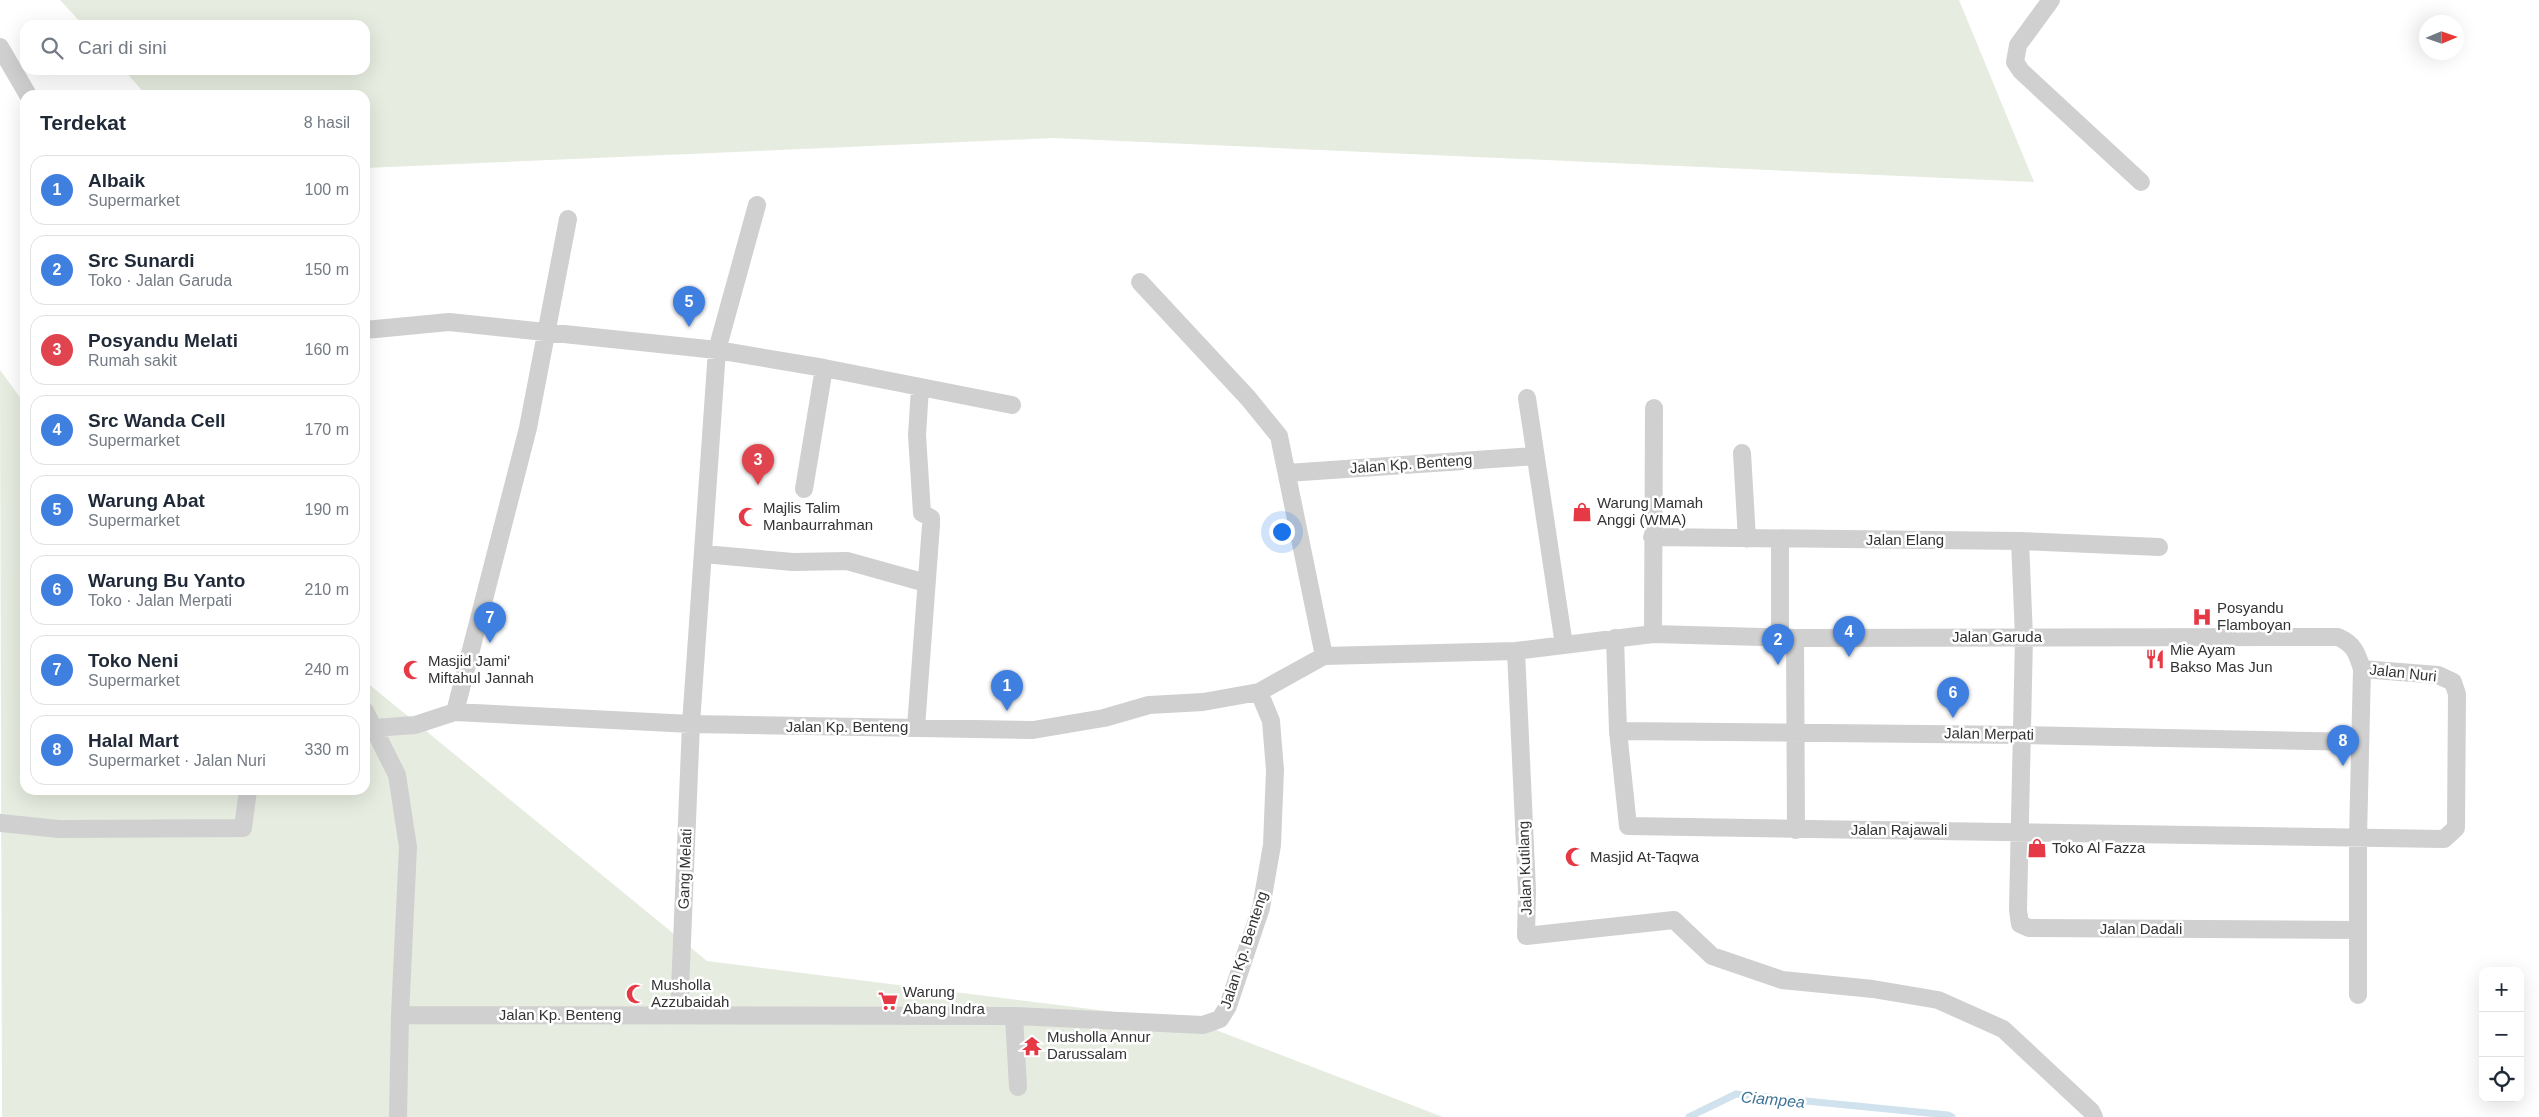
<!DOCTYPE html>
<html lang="id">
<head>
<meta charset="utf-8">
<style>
	body { margin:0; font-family:Arial,sans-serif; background:#f2f2f3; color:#1f2937 }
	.controls { position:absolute; right:15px; bottom:15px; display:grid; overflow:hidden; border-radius:10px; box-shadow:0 5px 20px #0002 }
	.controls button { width:45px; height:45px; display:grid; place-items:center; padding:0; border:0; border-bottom:1px solid #e0e1e3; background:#fff; color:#1f2937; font:25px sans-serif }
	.compass { position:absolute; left:2419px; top:15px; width:45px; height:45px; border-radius:50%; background:#fff; box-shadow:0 5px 20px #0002; rotate:88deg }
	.you { position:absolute; left:1281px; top:531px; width:18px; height:18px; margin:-12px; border:4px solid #fff; border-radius:50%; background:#1a73e8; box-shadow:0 0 0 8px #1a73e833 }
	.badge { display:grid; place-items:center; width:32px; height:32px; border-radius:50%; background:#e63946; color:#fff; font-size:16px; font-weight:700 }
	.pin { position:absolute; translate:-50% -41px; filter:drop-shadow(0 1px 2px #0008) }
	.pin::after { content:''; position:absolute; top:26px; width:18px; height:15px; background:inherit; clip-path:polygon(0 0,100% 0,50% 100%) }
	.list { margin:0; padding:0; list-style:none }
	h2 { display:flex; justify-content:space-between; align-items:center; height:65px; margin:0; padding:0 20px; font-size:21px }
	h2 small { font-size:16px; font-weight:400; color:#747a83 }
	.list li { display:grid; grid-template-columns:32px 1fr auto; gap:15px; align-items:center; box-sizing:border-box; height:70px; margin:0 10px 10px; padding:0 10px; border:1px solid #e0e1e3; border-radius:15px }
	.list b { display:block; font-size:19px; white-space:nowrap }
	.list p { margin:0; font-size:16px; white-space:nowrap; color:#747a83 }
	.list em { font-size:16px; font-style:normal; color:#747a83 }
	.icon { flex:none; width:28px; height:28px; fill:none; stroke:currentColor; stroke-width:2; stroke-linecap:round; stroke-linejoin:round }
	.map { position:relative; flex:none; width:2539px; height:1117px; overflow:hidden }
	.search { position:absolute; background:#fff; box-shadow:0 5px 20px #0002; left:20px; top:20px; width:350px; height:55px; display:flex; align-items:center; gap:12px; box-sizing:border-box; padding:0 18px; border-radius:15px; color:#747a83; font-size:19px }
	.panel { position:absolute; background:#fff; box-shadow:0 5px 20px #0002; left:20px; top:90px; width:350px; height:705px; border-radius:15px }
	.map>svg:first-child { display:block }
	.green { fill:#e6ecdf }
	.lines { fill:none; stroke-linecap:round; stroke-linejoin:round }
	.stream { stroke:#cfe2ee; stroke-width:7 }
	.minor { stroke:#d0d0d0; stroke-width:18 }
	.labels { text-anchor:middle; stroke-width:5; stroke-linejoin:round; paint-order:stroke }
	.street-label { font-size:15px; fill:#333; stroke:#fff }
	.poi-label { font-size:15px; fill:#333; stroke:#fff; text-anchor:start }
	.water-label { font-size:16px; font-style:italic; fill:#3f7597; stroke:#fff }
</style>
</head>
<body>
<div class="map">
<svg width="2539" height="1117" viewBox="0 0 2539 1117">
	<rect width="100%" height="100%" fill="#fff"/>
	<path class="green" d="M 60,0 L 1959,0 L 2034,182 L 1054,138 L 365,168 L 365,95 L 146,95 L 124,70 L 365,70 L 365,25 L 83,25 Z
		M 0,370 L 25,404 L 25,790 L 365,790 L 365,681 L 707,961 L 1195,1022 L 1443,1117 L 2,1117 Z"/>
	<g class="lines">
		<path class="stream" d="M 1689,1117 L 1736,1094 L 1948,1115 L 1952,1117"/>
		<path class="minor" d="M 2051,0 L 2018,45 L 2015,62 L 2021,71 L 2141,182
			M 0,47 L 28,95
			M 1140,282 L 1248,398 L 1279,436 L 1324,656
			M 365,330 L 449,322 L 717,350 L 824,368 L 1012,405
			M 1527,398 L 1564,645
			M 1742,453 L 1747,539
			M 1287,473 L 1535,456
			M 804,489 L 824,368
			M 1652,537 L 2020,541 L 2159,547
			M 2020,541 L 2024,637 L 2018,910 L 2020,924 L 2029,928 L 2357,930
			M 704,554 L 793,562 L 847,561 L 926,583
			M 1653,634 L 1654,408
			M 1780,636 L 1780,539
			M 1615,638 L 1618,731 L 1628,826 L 2444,839 L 2456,828 L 2457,694 L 2453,682 L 2438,675 L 2362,669
			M 1795,638 L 1796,830
			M 1516,651 L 1527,890 L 1526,936 L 1674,920 L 1712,956 L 1782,980 L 1873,989 L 1938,1000 L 2003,1029 L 2091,1111 L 2094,1117
			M 365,711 L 397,775 L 408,847 L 400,1015 L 398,1117
			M 455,712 L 528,428 L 568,219
			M 916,727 L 931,525 L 931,518 L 922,513 L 917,435 L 920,388
			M 373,728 L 415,725 L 455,712 L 691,724 L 1033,730 L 1104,718 L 1149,705 L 1203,702 L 1259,692 L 1324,656 L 1516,651 L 1653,634 L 1795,638 L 2338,637 C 2354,644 2357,653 2362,669 L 2358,838 L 2358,995
			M 1618,731 L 2022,735 L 2359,742
			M 0,823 L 59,829 L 243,828 L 248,790
			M 679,1014 L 691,724 L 717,350 L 757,205
			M 400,1015 L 1014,1016 L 1203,1025 L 1220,1019 L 1228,1006 L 1261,908 L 1272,845 L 1275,770 L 1271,721 L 1259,692
			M 1014,1016 L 1018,1087"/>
	</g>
	<defs>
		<symbol id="shop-bare" viewBox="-9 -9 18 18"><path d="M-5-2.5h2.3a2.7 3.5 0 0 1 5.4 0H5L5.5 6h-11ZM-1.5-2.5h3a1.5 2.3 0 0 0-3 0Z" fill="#e63946" stroke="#fff" stroke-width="2.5" paint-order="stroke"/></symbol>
		<symbol id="mosque-bare" viewBox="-9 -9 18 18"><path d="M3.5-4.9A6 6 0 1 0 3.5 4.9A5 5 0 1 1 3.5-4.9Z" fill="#e63946" stroke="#fff" stroke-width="2.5" paint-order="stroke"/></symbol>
		<symbol id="hospital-bare" viewBox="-9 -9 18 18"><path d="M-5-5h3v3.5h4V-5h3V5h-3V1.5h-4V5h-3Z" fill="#e63946" stroke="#fff" stroke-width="2.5" paint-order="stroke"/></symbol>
		<symbol id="restaurant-bare" viewBox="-9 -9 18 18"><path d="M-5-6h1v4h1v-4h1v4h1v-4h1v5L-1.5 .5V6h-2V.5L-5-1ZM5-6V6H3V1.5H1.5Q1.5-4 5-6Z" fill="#e63946" stroke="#fff" stroke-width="2.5" paint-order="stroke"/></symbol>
		<symbol id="supermarket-bare" viewBox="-9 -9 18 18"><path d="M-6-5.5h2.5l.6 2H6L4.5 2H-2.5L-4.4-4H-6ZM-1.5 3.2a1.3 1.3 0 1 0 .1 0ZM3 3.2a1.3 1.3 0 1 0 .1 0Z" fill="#e63946" stroke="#fff" stroke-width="2.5" paint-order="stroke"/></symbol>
		<symbol id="temple-bare" viewBox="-9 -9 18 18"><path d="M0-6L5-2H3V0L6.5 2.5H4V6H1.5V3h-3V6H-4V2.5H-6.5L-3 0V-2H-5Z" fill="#e63946" stroke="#fff" stroke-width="2.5" paint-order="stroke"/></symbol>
	</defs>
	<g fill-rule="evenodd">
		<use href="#shop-bare" x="1568" y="498" width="28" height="28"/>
		<use href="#mosque-bare" x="734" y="503" width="28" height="28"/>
		<use href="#hospital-bare" x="2188" y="603" width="28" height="28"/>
		<use href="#restaurant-bare" x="2141" y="645" width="28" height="28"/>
		<use href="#mosque-bare" x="399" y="656" width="28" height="28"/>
		<use href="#shop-bare" x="2023" y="834" width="28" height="28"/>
		<use href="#mosque-bare" x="1561" y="843" width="28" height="28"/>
		<use href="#mosque-bare" x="622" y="980" width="28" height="28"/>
		<use href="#supermarket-bare" x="874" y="987" width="28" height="28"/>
		<use href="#temple-bare" x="1018" y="1032" width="28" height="28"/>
	</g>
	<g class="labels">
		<g class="street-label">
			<text transform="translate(1411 464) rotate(-4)" y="5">Jalan Kp. Benteng</text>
			<text x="1905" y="545">Jalan Elang</text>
			<text x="1997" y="642">Jalan Garuda</text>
			<text transform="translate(2403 673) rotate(6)" y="5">Jalan Nuri</text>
			<text x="847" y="732">Jalan Kp. Benteng</text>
			<text transform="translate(1989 734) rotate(1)" y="5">Jalan Merpati</text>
			<text x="1899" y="835">Jalan Rajawali</text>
			<text transform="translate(1525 868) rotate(-92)" y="5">Jalan Kutilang</text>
			<text transform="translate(685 869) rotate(-88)" y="5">Gang Melati</text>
			<text x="2141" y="934">Jalan Dadali</text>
			<text transform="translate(1244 950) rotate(-72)" y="5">Jalan Kp. Benteng</text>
			<text x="560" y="1020">Jalan Kp. Benteng</text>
		</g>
		<g class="poi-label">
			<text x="1597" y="508">Warung Mamah<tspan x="1597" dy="17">Anggi (WMA)</tspan></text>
			<text x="763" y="513">Majlis Talim<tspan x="763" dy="17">Manbaurrahman</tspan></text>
			<text x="2217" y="613">Posyandu<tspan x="2217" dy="17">Flamboyan</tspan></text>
			<text x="2170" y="655">Mie Ayam<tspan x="2170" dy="17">Bakso Mas Jun</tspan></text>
			<text x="428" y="666">Masjid Jami'<tspan x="428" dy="17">Miftahul Jannah</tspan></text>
			<text x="2052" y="853">Toko Al Fazza</text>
			<text x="1590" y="862">Masjid At-Taqwa</text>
			<text x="651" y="990">Musholla<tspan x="651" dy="17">Azzubaidah</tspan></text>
			<text x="903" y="997">Warung<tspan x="903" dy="17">Abang Indra</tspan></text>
			<text x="1047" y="1042">Musholla Annur<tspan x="1047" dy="17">Darussalam</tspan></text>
		</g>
		<g class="water-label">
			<text transform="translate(1773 1099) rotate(5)" y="6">Ciampea</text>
		</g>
	</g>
</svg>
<div class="controls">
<button>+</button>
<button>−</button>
<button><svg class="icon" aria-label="locate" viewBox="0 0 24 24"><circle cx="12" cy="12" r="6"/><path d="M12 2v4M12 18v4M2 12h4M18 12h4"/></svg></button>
</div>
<svg class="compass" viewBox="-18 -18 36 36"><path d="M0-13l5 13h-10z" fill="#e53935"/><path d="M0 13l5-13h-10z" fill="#747a83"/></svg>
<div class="you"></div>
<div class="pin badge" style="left:1007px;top:711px;background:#3f7fe0">1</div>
<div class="pin badge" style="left:1778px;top:665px;background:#3f7fe0">2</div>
<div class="pin badge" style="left:758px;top:485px;background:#e0444e">3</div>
<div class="pin badge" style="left:1849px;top:657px;background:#3f7fe0">4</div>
<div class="pin badge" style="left:689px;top:327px;background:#3f7fe0">5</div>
<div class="pin badge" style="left:1953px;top:718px;background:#3f7fe0">6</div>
<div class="pin badge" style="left:490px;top:643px;background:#3f7fe0">7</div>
<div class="pin badge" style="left:2343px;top:766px;background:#3f7fe0">8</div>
<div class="search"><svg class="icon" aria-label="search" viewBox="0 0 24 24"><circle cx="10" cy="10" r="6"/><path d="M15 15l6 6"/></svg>Cari di sini</div>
<section class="panel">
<h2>Terdekat<small>8 hasil</small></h2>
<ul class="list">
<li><span class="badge" style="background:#3f7fe0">1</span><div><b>Albaik</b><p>Supermarket</p></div><em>100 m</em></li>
<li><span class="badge" style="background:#3f7fe0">2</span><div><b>Src Sunardi</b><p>Toko · Jalan Garuda</p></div><em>150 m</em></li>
<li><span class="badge" style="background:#e0444e">3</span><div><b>Posyandu Melati</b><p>Rumah sakit</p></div><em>160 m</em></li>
<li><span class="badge" style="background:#3f7fe0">4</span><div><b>Src Wanda Cell</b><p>Supermarket</p></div><em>170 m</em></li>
<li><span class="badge" style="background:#3f7fe0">5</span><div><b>Warung Abat</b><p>Supermarket</p></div><em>190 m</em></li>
<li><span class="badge" style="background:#3f7fe0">6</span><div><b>Warung Bu Yanto</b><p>Toko · Jalan Merpati</p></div><em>210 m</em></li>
<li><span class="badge" style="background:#3f7fe0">7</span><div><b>Toko Neni</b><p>Supermarket</p></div><em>240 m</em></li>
<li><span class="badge" style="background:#3f7fe0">8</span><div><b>Halal Mart</b><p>Supermarket · Jalan Nuri</p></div><em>330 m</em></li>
</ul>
</section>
</div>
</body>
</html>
